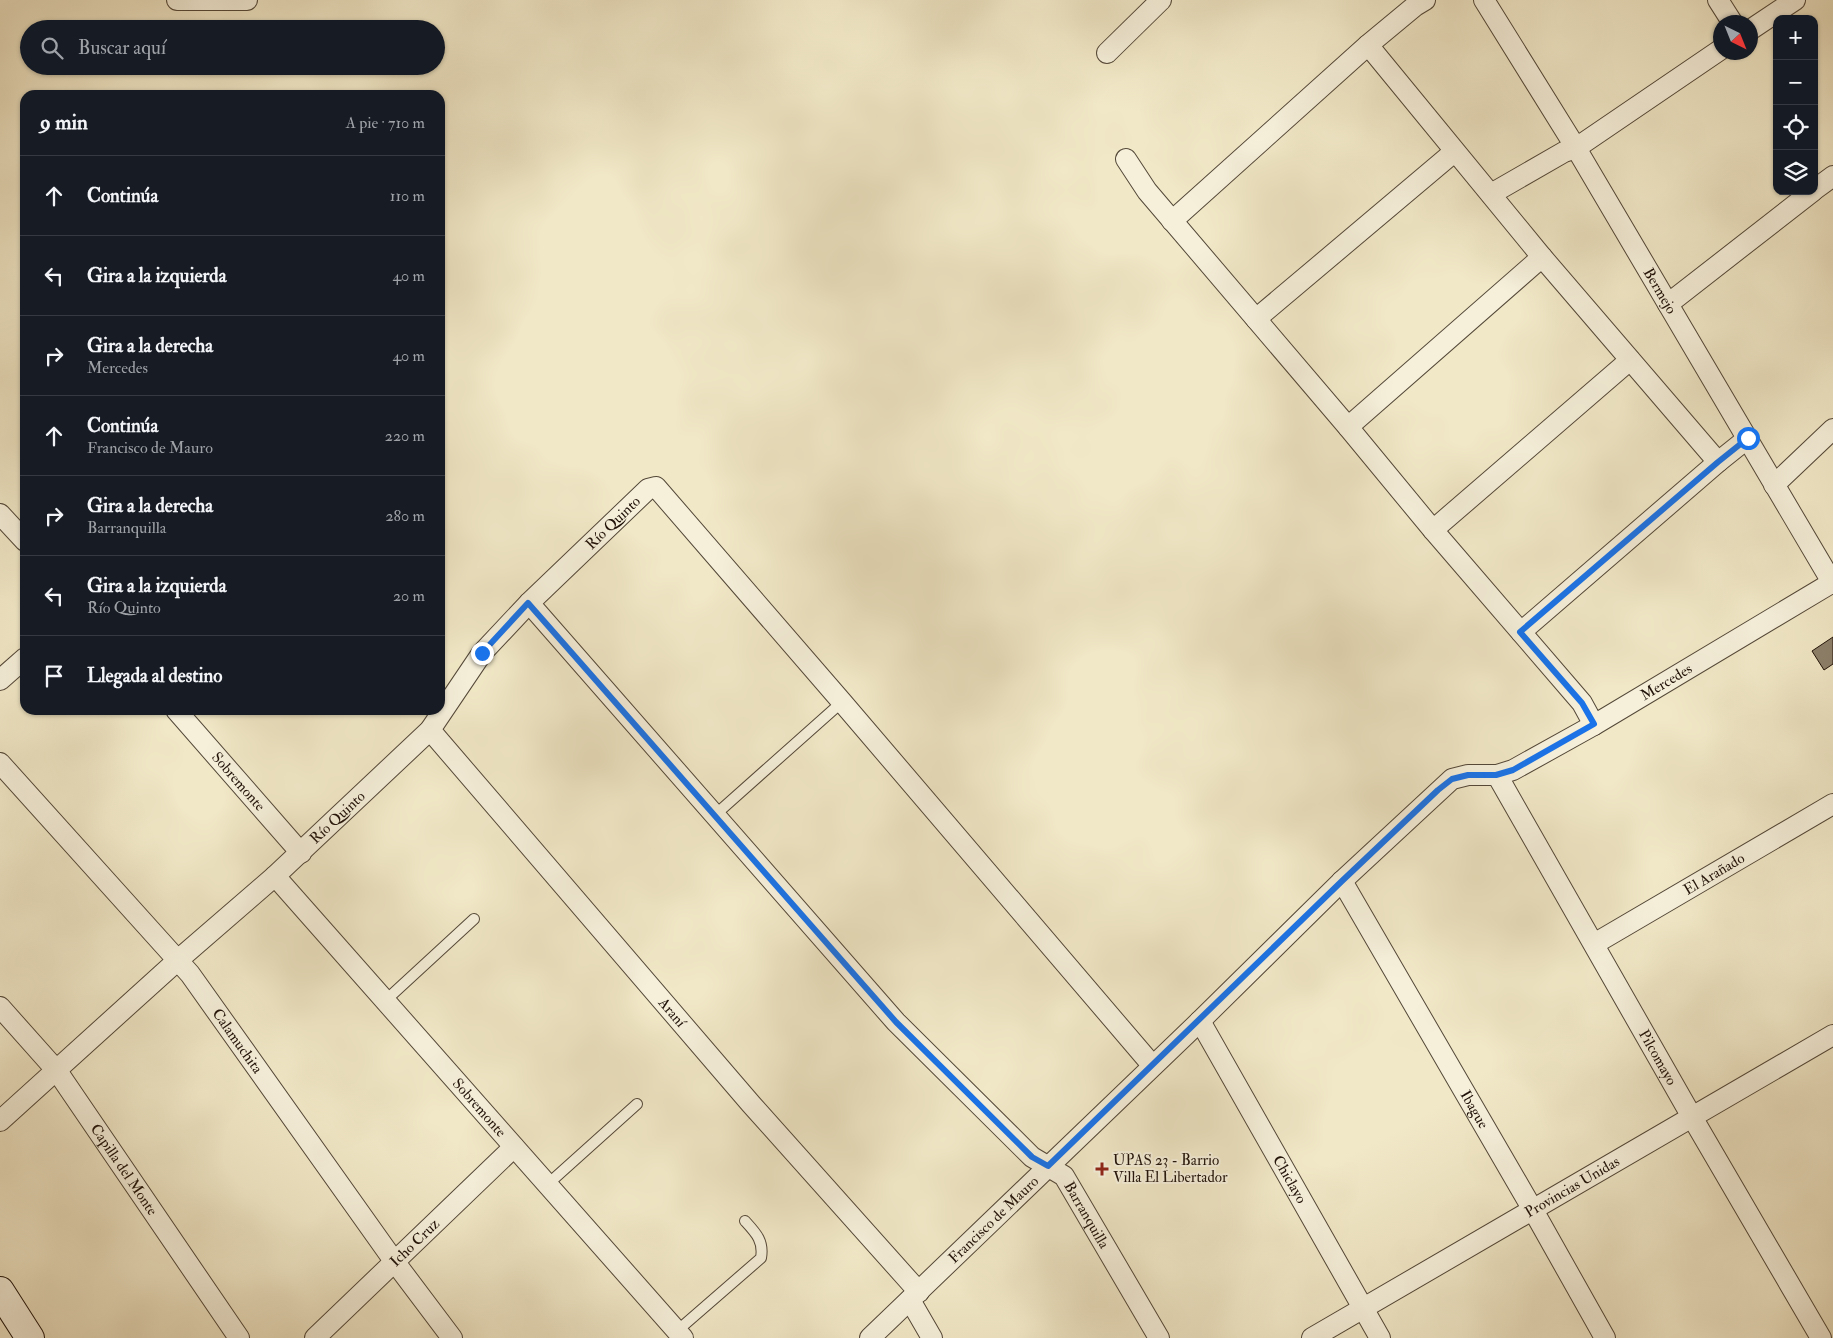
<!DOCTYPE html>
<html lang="es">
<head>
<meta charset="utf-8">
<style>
	body { margin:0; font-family:"IM FELL Double Pica",serif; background:#242831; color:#f1f3f6 }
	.controls { position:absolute; right:15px; top:15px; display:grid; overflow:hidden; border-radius:10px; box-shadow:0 1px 4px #0004 }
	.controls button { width:45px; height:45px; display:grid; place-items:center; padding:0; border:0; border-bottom:1px solid #363941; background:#171b24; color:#f1f3f6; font:25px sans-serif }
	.compass { position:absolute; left:1713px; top:15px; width:45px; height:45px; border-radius:50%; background:#171b24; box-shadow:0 1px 4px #0004; rotate:137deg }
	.stop { position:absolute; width:15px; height:15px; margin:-11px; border:4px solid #1a73e8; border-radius:50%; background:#fff }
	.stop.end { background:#1a73e8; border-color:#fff; box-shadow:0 1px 5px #0008 }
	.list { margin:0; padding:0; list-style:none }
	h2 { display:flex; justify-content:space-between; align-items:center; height:65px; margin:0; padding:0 20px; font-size:21px }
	h2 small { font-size:16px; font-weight:400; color:#9ea1a6 }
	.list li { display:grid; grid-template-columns:32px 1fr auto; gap:15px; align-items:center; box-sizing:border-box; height:80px; padding:0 20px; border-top:1px solid #363941 }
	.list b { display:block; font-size:19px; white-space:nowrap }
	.list p { margin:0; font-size:16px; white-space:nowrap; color:#9ea1a6 }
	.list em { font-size:16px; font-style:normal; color:#9ea1a6 }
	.icon { flex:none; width:28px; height:28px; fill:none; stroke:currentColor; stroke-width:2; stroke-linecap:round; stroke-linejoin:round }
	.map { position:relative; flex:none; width:1833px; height:1338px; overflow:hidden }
	.search { position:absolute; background:#171b24; box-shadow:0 1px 4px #0004; left:20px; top:20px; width:425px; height:55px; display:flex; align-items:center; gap:12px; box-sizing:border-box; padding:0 18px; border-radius:28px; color:#9ea1a6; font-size:19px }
	.panel { position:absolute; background:#171b24; box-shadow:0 1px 4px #0004; left:20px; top:90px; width:425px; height:625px; border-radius:15px }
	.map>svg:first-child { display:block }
	.building { fill:#8d816c; stroke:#201209 }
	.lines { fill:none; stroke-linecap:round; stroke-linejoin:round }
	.lane-casing { stroke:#544838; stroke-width:12 }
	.street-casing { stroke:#544838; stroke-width:22 }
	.secondary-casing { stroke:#201209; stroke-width:30 }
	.lane { stroke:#f6f0db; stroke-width:10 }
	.street { stroke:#f6f0db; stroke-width:20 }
	.secondary { stroke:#f6f0db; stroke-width:28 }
	.route { stroke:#1a73e8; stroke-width:6 }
	.poi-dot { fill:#8f2418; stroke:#f6f0db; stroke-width:2 }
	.labels { text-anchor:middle; stroke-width:4; stroke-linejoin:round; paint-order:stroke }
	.street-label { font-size:15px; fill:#201209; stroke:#f6f0db }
	.poi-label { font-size:15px; fill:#201209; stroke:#f6f0db; text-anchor:start }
</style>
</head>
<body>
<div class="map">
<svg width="1833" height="1338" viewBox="0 0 1833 1338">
	<rect width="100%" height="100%" fill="#f1e8c7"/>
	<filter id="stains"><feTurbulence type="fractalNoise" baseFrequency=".004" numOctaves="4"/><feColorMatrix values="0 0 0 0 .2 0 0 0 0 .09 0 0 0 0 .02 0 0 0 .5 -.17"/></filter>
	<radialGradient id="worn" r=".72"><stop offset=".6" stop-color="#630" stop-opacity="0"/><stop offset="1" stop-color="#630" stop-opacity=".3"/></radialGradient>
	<path class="building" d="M 1833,637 L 1833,664 L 1824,670 L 1812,651 Z"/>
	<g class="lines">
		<defs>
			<path id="lane" d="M 715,815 L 842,702
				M 385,1001 L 474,919
				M 548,1184 L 637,1104
				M 677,1331 L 761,1258 C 764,1241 756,1233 745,1221"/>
			<g id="street">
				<path d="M 177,0 L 247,0"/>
				<path id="s1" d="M 1484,0 L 1576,148 L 1833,584"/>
				<path d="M 1718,0 L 1732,22"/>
				<path d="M 1750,30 L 1795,0"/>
				<path d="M 1368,45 L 1542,257 L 1718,462"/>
				<path d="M 1107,53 L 1161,0"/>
				<path d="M 1126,159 L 1147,191 L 1348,427 L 1433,530 L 1582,703 L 1594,725"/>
				<path d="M 1814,190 L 1833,176"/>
				<path d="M 1491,194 L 1564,152 L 1576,148 L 1720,50"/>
				<path d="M 1172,221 L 1368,45 L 1415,6 L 1425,0"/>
				<path d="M 1668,304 L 1813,191"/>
				<path d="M 1256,319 L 1454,152"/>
				<path d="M 1348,427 L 1542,257"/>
				<path d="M 1774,485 L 1833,429"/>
				<path d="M 0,514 L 25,541"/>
				<path d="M 1433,530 L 1630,360"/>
				<path id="s2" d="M 529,603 L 896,1022 L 1032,1157 L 1064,1176 L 1159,1338"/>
				<path d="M 1521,632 L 1718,462 L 1748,438"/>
				<path d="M 0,680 L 25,658"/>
				<path id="s3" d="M 176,710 L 301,853"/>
				<path id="s4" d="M 430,730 L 751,1104 L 919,1292"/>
				<path id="s5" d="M 0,763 L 190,974 L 394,1261 L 452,1338"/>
				<path id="s6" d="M 1497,775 L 1692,1117 L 1821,1338"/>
				<path id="s7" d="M 275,876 L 683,1338"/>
				<path id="s8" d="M 1342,881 L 1533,1210 L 1605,1338"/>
				<path id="s9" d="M 1594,944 L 1833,804"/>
				<path id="s10" d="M 0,1007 L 57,1071 L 239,1338"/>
				<path id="s11" d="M 1200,1021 L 1380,1338"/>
				<path id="s12" d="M 0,1121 L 178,960 L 275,876 L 430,730 L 482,653 L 529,603 L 648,489 L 656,487 L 842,702 L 1152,1065"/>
				<path d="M 910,1300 L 932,1338"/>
				<path id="s13" d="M 315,1338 L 514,1147"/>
				<path id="s14" d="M 870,1338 L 1200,1021 L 1342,881 L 1452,779 L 1468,775 L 1497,775 L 1513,770 L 1594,725 L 1833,582"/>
				<path id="s15" d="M 1312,1338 L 1833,1035"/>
			</g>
			<path id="secondary" d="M 0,1291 L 30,1338"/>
		</defs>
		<use href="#lane" class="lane-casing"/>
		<use href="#street" class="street-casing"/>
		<use href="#secondary" class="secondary-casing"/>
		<use href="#lane" class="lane"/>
		<use href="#street" class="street"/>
		<use href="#secondary" class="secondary"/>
	</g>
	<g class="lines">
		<path class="route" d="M 482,653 L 528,603 L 896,1022 L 1032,1157 L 1048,1166 L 1342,881 L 1438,790 L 1452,779 L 1468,775 L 1496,775 L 1513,770 L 1594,724 L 1582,703 L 1520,632 L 1718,462 L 1748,438"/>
	</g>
	<path class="poi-dot" d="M1099.5 1161.5h5v5h5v5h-5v5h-5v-5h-5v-5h5z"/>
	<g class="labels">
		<g class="street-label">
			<text dy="5" stroke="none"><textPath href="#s1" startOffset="340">Bermejo</textPath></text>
			<text dy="5" stroke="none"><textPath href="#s12" startOffset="859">Río Quinto</textPath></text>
			<text dy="5" stroke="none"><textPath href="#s14" startOffset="1046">Mercedes</textPath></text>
			<text dy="5" stroke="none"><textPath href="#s3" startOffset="95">Sobremonte</textPath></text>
			<text dy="5" stroke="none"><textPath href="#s12" startOffset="454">Río Quinto</textPath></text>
			<text dy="5" stroke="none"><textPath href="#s9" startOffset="139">El Arañado</textPath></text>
			<text dy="5" stroke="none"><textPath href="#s4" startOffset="372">Araní</textPath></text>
			<text dy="5" stroke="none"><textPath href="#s5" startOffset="366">Calamuchita</textPath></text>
			<text dy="5" stroke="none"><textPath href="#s6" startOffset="325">Pilcomayo</textPath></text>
			<text dy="5" stroke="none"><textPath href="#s7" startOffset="309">Sobremonte</textPath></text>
			<text dy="5" stroke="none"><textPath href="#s8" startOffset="264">Ibague</textPath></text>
			<text dy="5" stroke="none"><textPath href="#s10" startOffset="205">Capilla del Monte</textPath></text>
			<text dy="5" stroke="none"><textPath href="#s11" startOffset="182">Chiclayo</textPath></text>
			<text dy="5" stroke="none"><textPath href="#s15" startOffset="301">Provincias Unidas</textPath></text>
			<text dy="5" stroke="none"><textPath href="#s2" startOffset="831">Barranquilla</textPath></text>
			<text dy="5" stroke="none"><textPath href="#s14" startOffset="171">Francisco de Mauro</textPath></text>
			<text dy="5" stroke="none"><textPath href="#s13" startOffset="138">Icho Cruz</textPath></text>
		</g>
		<g class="poi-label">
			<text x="1113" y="1165">UPAS 23 - Barrio<tspan x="1113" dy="17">Villa El Libertador</tspan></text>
		</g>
	</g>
	<rect width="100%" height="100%" filter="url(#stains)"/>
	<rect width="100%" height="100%" fill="url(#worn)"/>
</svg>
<div class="controls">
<button>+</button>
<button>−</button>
<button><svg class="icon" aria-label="locate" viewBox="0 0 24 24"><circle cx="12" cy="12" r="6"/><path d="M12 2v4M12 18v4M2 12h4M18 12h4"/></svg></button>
<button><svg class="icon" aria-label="layers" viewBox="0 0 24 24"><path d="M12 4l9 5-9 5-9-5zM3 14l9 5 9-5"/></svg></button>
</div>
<svg class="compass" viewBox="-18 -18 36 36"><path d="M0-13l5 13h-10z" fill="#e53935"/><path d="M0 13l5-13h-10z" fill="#9ea1a6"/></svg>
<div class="stop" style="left:1748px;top:438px"></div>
<div class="stop end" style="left:482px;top:653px"></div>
<div class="search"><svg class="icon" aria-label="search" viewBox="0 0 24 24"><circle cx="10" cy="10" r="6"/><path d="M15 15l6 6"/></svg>Buscar aquí</div>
<section class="panel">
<h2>9 min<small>A pie · 710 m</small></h2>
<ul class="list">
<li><svg class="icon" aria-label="ahead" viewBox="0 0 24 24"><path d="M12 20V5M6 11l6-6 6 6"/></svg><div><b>Continúa</b></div><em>110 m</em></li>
<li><svg class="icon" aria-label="left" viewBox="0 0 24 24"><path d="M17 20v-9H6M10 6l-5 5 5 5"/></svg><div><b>Gira a la izquierda</b></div><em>40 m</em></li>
<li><svg class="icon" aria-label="right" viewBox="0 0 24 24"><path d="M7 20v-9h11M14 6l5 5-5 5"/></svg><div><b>Gira a la derecha</b><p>Mercedes</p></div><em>40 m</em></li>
<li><svg class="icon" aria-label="ahead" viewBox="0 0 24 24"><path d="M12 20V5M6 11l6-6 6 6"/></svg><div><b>Continúa</b><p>Francisco de Mauro</p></div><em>220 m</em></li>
<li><svg class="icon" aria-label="right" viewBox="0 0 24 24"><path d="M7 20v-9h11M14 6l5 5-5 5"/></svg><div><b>Gira a la derecha</b><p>Barranquilla</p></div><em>280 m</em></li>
<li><svg class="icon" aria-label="left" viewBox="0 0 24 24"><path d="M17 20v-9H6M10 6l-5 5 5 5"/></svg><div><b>Gira a la izquierda</b><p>Río Quinto</p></div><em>20 m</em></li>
<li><svg class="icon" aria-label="arrive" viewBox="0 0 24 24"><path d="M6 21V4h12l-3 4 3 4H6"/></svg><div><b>Llegada al destino</b></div></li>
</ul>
</section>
</div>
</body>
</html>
